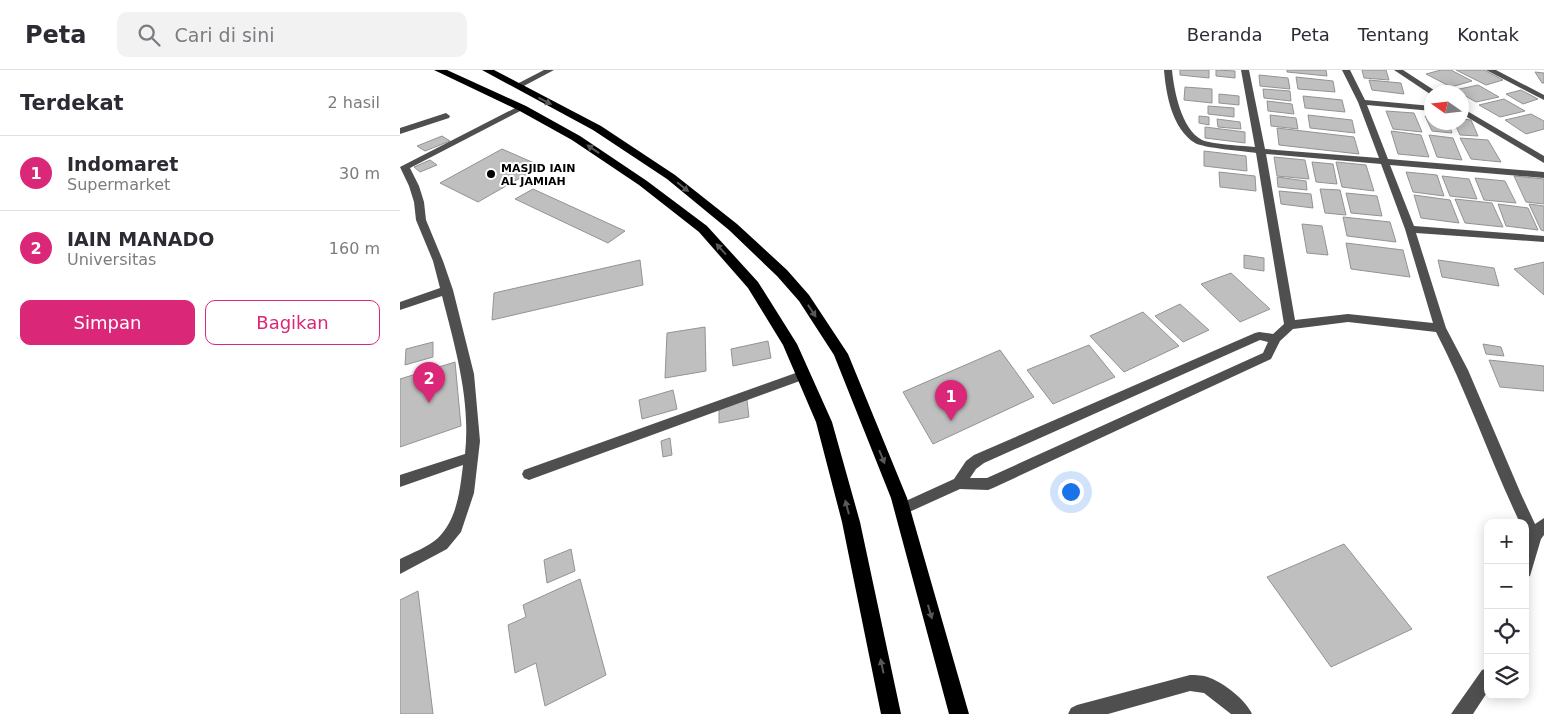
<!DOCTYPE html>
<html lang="id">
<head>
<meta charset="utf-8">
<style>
	body { margin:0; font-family:"DejaVu Sans",sans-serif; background:#f2f2f3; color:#2b2b33 }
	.controls { position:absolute; right:15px; bottom:15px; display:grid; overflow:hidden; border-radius:10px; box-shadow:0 2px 12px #0003 }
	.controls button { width:45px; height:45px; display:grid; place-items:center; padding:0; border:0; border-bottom:1px solid #e1e1e2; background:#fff; color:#2b2b33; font:25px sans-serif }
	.compass { position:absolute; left:1024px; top:15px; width:45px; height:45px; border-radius:50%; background:#fff; box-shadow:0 2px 12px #0003; rotate:284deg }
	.you { position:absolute; left:670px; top:421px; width:18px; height:18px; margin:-12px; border:4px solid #fff; border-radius:50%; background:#1a73e8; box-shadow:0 0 0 8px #1a73e833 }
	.badge { display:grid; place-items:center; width:32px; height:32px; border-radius:50%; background:#db2777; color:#fff; font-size:16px; font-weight:700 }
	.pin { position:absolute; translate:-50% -41px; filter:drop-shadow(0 1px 2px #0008) }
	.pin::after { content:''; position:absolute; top:26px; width:18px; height:15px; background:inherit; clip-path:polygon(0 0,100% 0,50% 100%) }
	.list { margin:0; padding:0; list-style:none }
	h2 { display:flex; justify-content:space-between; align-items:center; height:65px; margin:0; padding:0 20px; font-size:21px }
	h2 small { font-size:16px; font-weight:400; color:#7c7c81 }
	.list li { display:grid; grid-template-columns:32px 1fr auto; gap:15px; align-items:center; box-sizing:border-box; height:75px; padding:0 20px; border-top:1px solid #e1e1e2 }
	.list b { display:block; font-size:19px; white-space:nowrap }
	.list p { margin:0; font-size:16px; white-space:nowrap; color:#7c7c81 }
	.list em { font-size:16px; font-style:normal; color:#7c7c81 }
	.actions { display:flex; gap:10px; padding:15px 20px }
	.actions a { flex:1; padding:11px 0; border:1px solid #db2777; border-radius:10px; text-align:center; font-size:18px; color:#db2777 }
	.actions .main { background:#db2777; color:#fff }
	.icon { flex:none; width:28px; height:28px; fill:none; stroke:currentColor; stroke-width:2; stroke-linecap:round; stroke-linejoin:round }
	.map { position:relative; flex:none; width:1144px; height:644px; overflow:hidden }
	header { display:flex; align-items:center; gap:30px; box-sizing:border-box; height:70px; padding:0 25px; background:#fff; border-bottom:1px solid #e1e1e2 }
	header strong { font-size:24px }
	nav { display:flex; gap:28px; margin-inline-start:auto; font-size:18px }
	.search { width:350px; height:45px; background:#f2f2f3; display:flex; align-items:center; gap:12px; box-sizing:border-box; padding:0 18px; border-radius:10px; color:#7c7c81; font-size:19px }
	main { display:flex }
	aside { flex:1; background:#fff }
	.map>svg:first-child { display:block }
	.building { fill:#bfbfbf; stroke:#939393 }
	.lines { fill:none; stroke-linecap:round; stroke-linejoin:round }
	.minor { fill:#4f4f4f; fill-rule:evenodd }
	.highway { fill:#000; fill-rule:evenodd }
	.oneway { fill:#595959 }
	.poi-dot { fill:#000; stroke:#fff; stroke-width:2 }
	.labels { text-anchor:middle; stroke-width:4; stroke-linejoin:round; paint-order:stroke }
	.far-poi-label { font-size:11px; font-weight:bold; fill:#000; stroke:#fff; text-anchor:start }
</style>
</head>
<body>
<header>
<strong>Peta</strong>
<div class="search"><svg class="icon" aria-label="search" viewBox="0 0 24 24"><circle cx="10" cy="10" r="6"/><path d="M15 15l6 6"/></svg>Cari di sini</div>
<nav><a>Beranda</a><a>Peta</a><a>Tentang</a><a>Kontak</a></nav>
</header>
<main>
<aside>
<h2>Terdekat<small>2 hasil</small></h2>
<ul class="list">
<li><span class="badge">1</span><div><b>Indomaret</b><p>Supermarket</p></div><em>30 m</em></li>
<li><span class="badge">2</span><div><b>IAIN MANADO</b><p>Universitas</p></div><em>160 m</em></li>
</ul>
<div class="actions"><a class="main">Simpan</a><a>Bagikan</a></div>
</aside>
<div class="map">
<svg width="1144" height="644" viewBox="0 0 1144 644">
	<rect width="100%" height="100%" fill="#fff"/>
	<path class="building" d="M 780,0 L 809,0 L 809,8 L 780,5 Z
		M 816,0 L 835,1 L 835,8 L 816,6 Z
		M 887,0 L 926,0 L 927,6 L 887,2 Z
		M 962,0 L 986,0 L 989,10 L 964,8 Z
		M 1041,0 L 1051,0 L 1072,11 L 1051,17 L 1026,4 Z
		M 1056,0 L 1084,0 L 1103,10 L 1086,15 Z
		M 1135,2 L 1144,3 L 1144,13 L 1142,13 Z
		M 859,5 L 888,8 L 890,19 L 860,16 Z
		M 896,7 L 933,11 L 935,22 L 898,19 Z
		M 969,10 L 1001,13 L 1004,24 L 972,20 Z
		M 1078,15 L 1099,27 L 1076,32 L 1055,20 Z
		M 785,17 L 812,19 L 812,33 L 784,30 Z
		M 863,19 L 890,21 L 891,31 L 864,28 Z
		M 1121,20 L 1138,29 L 1123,34 L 1106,24 Z
		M 819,24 L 839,26 L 839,35 L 819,33 Z
		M 903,26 L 942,30 L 945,42 L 905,38 Z
		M 1104,29 L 1125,41 L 1100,47 L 1079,35 Z
		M 867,31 L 892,34 L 894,44 L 868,41 Z
		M 808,36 L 834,38 L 834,47 L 808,44 Z
		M 986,41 L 1014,43 L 1022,62 L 993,59 Z
		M 1131,44 L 1144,51 L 1144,59 L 1126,64 L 1105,50 Z
		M 870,45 L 896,48 L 898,59 L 871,56 Z
		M 908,45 L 952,50 L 955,63 L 910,58 Z
		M 799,46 L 809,47 L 809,55 L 799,53 Z
		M 1025,46 L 1032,46 L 1032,52 L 1048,52 L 1052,63 L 1032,61 Z
		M 817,49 L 840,52 L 841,59 L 818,57 Z
		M 1062,49 L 1071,50 L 1078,66 L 1060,65 L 1054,52 L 1062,52 Z
		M 805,57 L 845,62 L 845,73 L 805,68 Z
		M 877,58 L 954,67 L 959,84 L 879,75 Z
		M 991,61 L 1021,65 L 1029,87 L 998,84 Z
		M 1029,65 L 1053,68 L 1062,90 L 1037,87 Z
		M 42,66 L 50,71 L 25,81 L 17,76 Z
		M 1060,68 L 1088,70 L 1101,92 L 1071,89 Z
		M 102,79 L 141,96 L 78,132 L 40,113 Z
		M 804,81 L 846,86 L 847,101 L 804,96 Z
		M 874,87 L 905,90 L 909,109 L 877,106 Z
		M 30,90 L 37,95 L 20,102 L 14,97 Z
		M 912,92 L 933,94 L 937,114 L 916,112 Z
		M 936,92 L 966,95 L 974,121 L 942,117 Z
		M 819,102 L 855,106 L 856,121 L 820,117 Z
		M 1006,102 L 1037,105 L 1044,126 L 1013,122 Z
		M 1042,106 L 1069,109 L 1077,129 L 1050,126 Z
		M 1114,106 L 1144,109 L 1144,134 L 1126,132 Z
		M 877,107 L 906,111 L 907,120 L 878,117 Z
		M 1075,108 L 1105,111 L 1116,133 L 1084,130 Z
		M 133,119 L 225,161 L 208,173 L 115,129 Z
		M 920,119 L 940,120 L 946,145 L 925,143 Z
		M 879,121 L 911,124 L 913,138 L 881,134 Z
		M 946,123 L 977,126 L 982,146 L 951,143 Z
		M 1014,125 L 1050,130 L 1059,153 L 1021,148 Z
		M 1055,129 L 1092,133 L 1103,157 L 1065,153 Z
		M 1098,134 L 1128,138 L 1138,160 L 1106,156 Z
		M 1129,134 L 1144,136 L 1144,161 L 1141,160 Z
		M 943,147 L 990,152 L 996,172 L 947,166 Z
		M 902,154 L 922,156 L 928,185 L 907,183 Z
		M 946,173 L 1003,180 L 1010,207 L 951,199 Z
		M 844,185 L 864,188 L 864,201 L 844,198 Z
		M 240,190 L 243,215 L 92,250 L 94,223 Z
		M 1038,190 L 1094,198 L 1099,216 L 1042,207 Z
		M 1144,192 L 1144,225 L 1114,199 Z
		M 831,203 L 870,239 L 840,252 L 801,214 Z
		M 780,234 L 809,260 L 783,272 L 755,246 Z
		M 743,242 L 779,276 L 724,302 L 690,266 Z
		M 305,257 L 306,301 L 265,308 L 267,263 Z
		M 368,271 L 371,288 L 333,296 L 331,279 Z
		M 33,272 L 33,287 L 5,295 L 6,279 Z
		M 1083,274 L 1101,277 L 1104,286 L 1086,284 Z
		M 689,275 L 715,307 L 653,334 L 627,300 Z
		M 600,280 L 634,327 L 533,374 L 503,322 Z
		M 1089,290 L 1144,296 L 1144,321 L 1100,317 Z
		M 55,292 L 61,356 L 0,377 L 0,309 Z
		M 273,320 L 277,339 L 242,349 L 239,330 Z
		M 347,330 L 349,347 L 319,353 L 319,336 Z
		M 270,368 L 272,385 L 263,387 L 261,371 Z
		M 944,474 L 1012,559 L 931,597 L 867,507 Z
		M 171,479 L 175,501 L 147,513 L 144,490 Z
		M 180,509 L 206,605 L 145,636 L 136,593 L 115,603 L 108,555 L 126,547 L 123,535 Z
		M 18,521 L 33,644 L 0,644 L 0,530 Z"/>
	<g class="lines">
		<path class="minor" d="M 144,0 L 154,0 L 120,18 L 113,16 Z
			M 764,0 L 772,0 C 774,20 781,59 802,70 C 811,74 844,76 855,77 L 841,0 L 849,0 L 865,79 L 979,88 L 958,32 L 942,0 L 950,0 L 965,30 L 1032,36 L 1032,41 L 967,35 L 988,89 L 1144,102 L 1144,108 L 990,95 L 1014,156 L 1144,166 L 1144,172 L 1016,163 L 1046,258 L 1068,300 L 1121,424 L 1135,454 L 1144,448 L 1144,465 L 1141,469 L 1130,506 L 1125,508 L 1125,453 L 1120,453 C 1090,390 1068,324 1036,262 L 948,252 L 893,259 L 880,271 L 871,289 L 593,418 L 588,420 L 560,419 L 507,443 L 502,445 L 497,443 L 495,439 L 497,435 L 554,409 L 566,391 L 574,385 L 855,263 L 859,262 L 873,264 L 884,254 L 856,83 C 844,81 803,78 795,73 C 772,59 766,24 764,0 ZM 866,84 L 981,94 L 1005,159 L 1033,253 L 948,244 L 895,250 ZM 860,270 L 868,272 L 863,283 L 587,408 L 570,408 L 576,399 L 584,393 Z
			M 994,0 L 1003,0 L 1037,22 L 1030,24 Z
			M 1086,0 L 1096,0 L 1144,25 L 1144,30 Z
			M 119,36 L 126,38 L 10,98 L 19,116 L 24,132 L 26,150 L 43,191 L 53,220 L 74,304 L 80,371 L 74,423 L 61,462 L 47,479 L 0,504 L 0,489 C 12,483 28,477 38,468 C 57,449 60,421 63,395 L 0,417 L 0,405 L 65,384 C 71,330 55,277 42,226 L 0,240 L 0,232 L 40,218 L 33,191 L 16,150 L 14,132 L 9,116 L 0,97 Z
			M 1062,38 L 1144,86 L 1144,93 L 1062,44 Z
			M 46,43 L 50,46 L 49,48 L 0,64 L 0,58 Z
			M 404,300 L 408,302 L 410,305 L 408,308 L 129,410 L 124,408 L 122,404 L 124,400 Z
			M 1088,598 L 1088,621 L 1073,644 L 1051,644 L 1082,600 Z
			M 790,605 C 796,605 804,605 810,608 C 824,613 846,630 852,644 L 831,644 L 804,623 L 790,621 L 708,644 L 668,644 L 671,638 L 677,635 Z"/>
		<path class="highway" d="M 34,0 L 47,0 L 126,36 L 180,66 L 247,111 L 307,156 L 358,212 L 397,274 L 432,352 L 460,452 L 501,644 L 481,644 L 442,452 L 416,352 L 383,275 L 348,218 L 299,162 L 239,115 L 172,70 L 118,40 Z
			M 82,0 L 94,0 L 201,56 L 275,105 L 337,154 L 387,200 L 409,225 L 448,284 L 507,428 L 569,644 L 549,644 L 491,428 L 434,285 L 399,231 L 377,206 L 329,160 L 267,109 L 193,60 Z"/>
	</g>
	<defs><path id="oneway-solid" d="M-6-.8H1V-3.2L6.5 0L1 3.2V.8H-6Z" transform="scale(1.25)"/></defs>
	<g class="oneway">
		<use href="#oneway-solid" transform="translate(145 31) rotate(27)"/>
		<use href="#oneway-solid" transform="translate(193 79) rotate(-146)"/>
		<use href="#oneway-solid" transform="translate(283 117) rotate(39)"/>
		<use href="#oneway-solid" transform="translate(321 179) rotate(-132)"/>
		<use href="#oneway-solid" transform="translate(412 241) rotate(57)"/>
		<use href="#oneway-solid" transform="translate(482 387) rotate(68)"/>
		<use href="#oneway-solid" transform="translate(447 437) rotate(-105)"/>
		<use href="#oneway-solid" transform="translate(530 542) rotate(74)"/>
		<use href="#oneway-solid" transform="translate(482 596) rotate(-102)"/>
	</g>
	<circle class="poi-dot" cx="91" cy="104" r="5"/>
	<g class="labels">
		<g class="far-poi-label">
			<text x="101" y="102">MASJID IAIN<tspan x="101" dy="13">AL JAMIAH</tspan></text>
		</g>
	</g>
</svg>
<div class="controls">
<button>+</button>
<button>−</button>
<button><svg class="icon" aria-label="locate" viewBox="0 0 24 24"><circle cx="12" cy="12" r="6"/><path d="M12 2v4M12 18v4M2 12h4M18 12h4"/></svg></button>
<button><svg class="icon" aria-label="layers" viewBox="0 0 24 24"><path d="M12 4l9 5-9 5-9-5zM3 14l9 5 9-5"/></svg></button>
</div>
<svg class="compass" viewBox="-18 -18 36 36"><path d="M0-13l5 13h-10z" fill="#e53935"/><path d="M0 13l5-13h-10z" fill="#7c7c81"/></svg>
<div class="you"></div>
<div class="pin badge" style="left:551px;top:351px">1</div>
<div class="pin badge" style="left:29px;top:333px">2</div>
</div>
</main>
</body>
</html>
